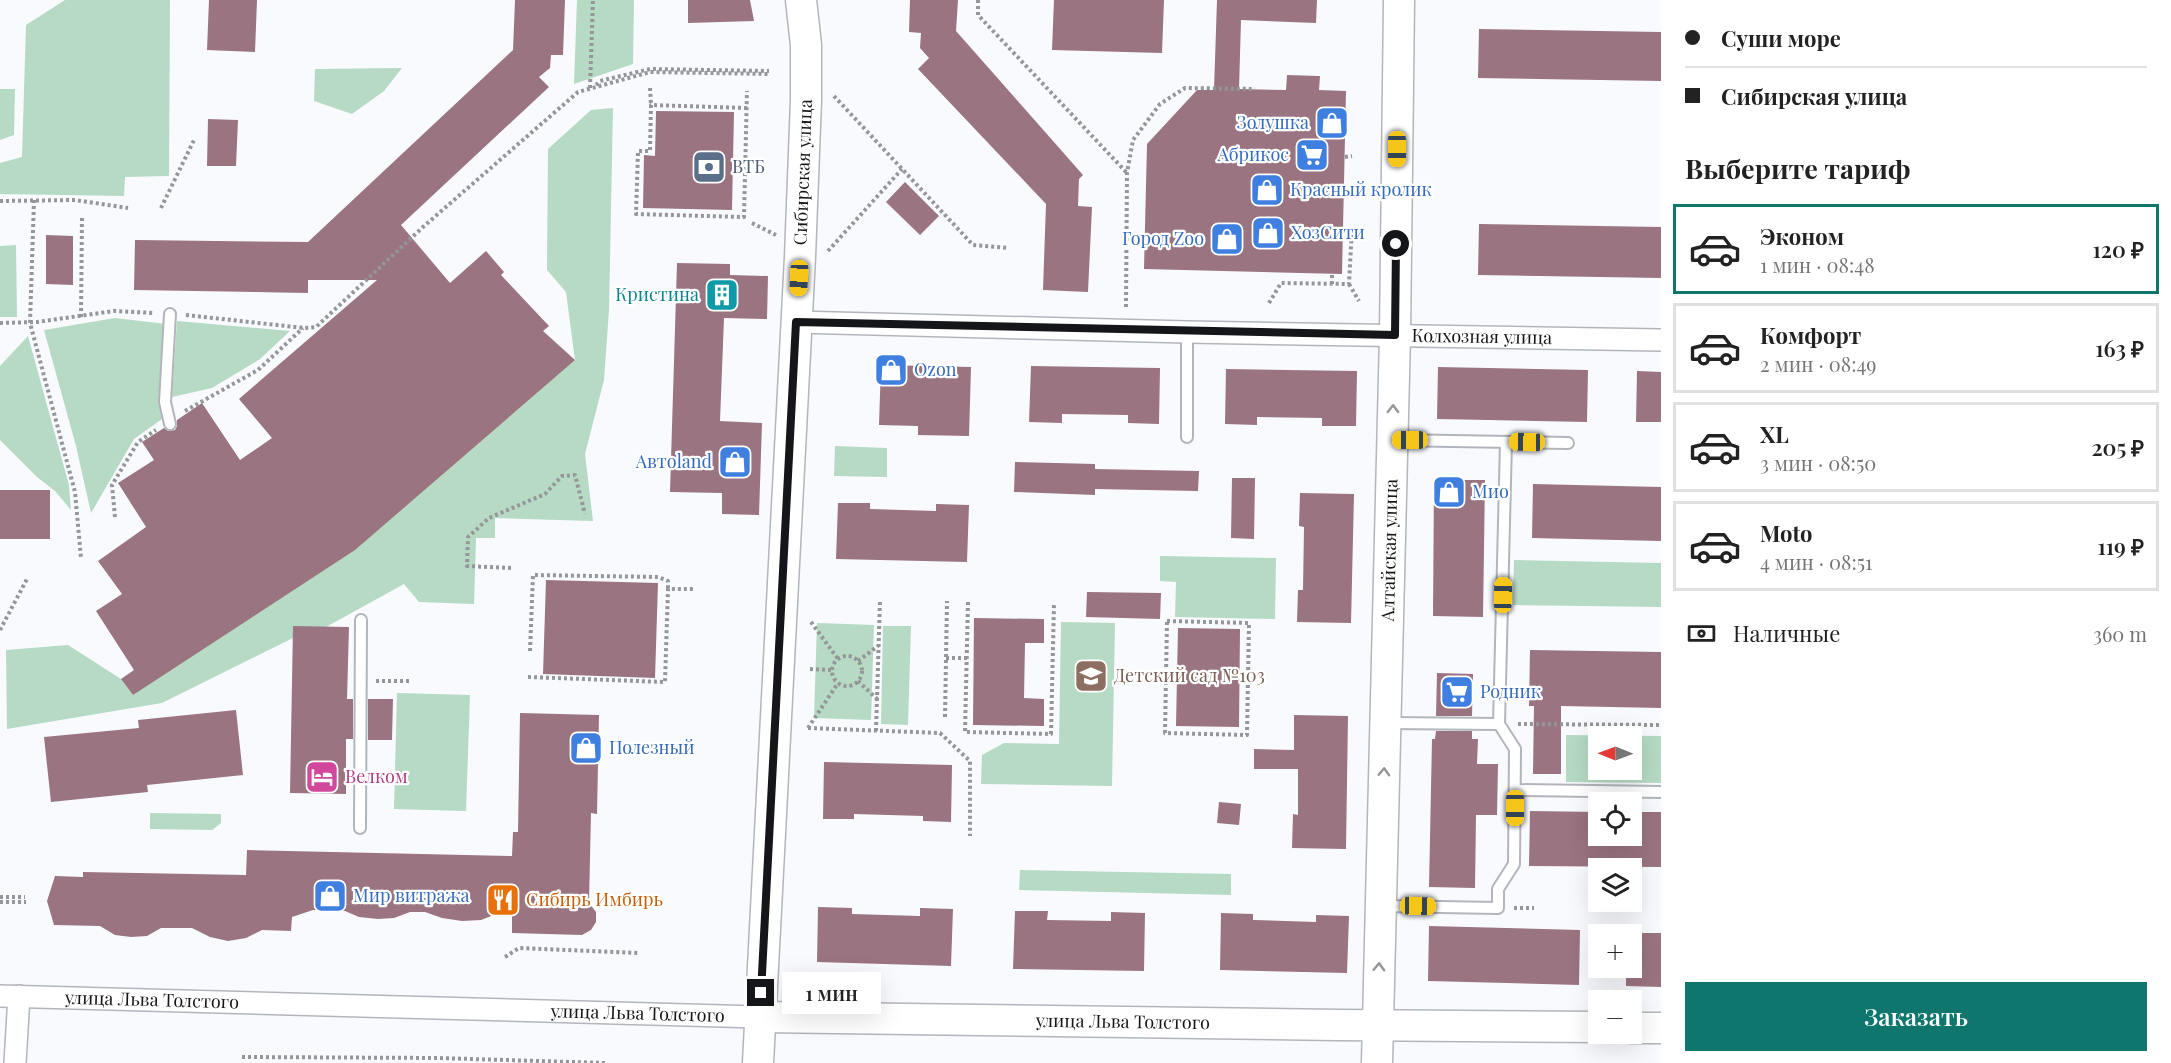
<!DOCTYPE html>
<html lang="ru">
<head>
<meta charset="utf-8">
<style>
  body { margin:0; font-family:"Playfair Display",serif; background:#f2f2f2; color:#222; height:100vh; display:flex; flex-direction:column; font-size:22px; white-space:nowrap }
  * { box-sizing:border-box; margin:0 }
  p { font-size:20px; color:#767676 }
  .icon { flex:none; width:33px; height:33px; fill:none; stroke:currentColor; stroke-width:2; stroke-linecap:round; stroke-linejoin:round }
  .map { position:relative; flex:1; overflow:hidden }
  .sheet { display:flex; flex-direction:column; background:#fff; width:510px }
  .sheet>* { flex:none }
  .top-card { display:grid; align-content:center; height:132px; padding:0 24px; background:#fff }
  .needle { width:39px; rotate:271deg }
  .fabs { position:absolute; left:1588px; top:726px; display:grid; gap:12px }
  .fabs a { display:grid; place-items:center; width:54px; height:54px; border-radius:0px; background:#fff; box-shadow:0 6px 24px #0002; font-size:30px }
  .end { position:absolute; width:27px; height:27px; margin:-14px; border:8px solid #151619; background:#fff; box-shadow:0 0 0 3px #fff }
  .from { border-radius:50% }
  .bubble { position:absolute; height:42px; border-radius:0px; background:#fff; box-shadow:0 6px 24px #0002; font-size:20px; font-weight:600; line-height:42px; text-align:center }
  .car { position:absolute; width:18px; height:36px; margin:-18px -9px; border-radius:8px; box-shadow:0 0 4px 2px #0007; background:linear-gradient(#f5c518 24%,#345 0 40%,#f5c518 0 76%,#345 0 86%,#f5c518 0) }
  .top-card b { display:flex; align-items:center; gap:21px; height:57px; font-size:22px }
  .top-card b+b { border-top:2px solid #e0e0e0 }
  .top-card i { width:15px; height:15px; background:#222 }
  ul { padding:0; list-style:none }
  li { display:flex; align-items:center; gap:18px; height:90px; margin:0 12px 9px; padding:0 12px; border:3px solid #e0e0e0; border-radius:0px }
  li div { flex:1 }
  li b { display:block; font-size:22px }
  li em { font-style:normal; font-weight:600 }
  li.current { border-color:#0f766e }
  li>.icon { width:54px; height:54px; stroke-width:1.5 }
  h2 { padding:0 24px; font-size:27px; line-height:72px }
  .pay { display:flex; align-items:center; gap:15px; height:66px; padding:0 24px; font-size:22px }
  .pay p { margin-inline-start:auto }
  .button { display:flex; gap:12px; margin-top:auto; padding:12px 24px }
  .button a { flex:1; height:69px; border-radius:0px; background:#0f766e; color:#fff; font-size:24px; font-weight:600; line-height:69px; text-align:center }
  main { display:flex; flex:1; min-height:0 }
  .map>svg:first-child { display:block }
</style>
</head>
<body>
<main>
<div class="map">
<svg width="1661" height="1063" viewBox="0 0 1661 1063">
  <rect width="100%" height="100%" fill="#f8fafe"/>
  <g fill="#b6dac4" fill-rule="evenodd">
    <path d="M65,0H170L169,176L125,177L124,196L0,194V163L22,157L26,25Z"/>
    <path d="M577,0H634L633,64L574,84Z"/>
    <path d="M402,68L384,91L352,114L314,101L315,69Z"/>
    <path d="M0,89H15L14,135L0,140Z"/>
    <path d="M613,108L609,310L604,380L585,454L593,521L495,518V538H476L474,604L419,602L404,584L326,627L293,638L162,703L7,729L6,650L68,645L121,679L133,695L575,360L566,292L547,270L548,149L591,110Z"/>
    <path d="M16,245L17,317H0V246Z"/>
    <path d="M115,318L166,324L162,419L134,439L91,513L76,446L44,330Z"/>
    <path d="M177,321L290,331L260,359L212,388L172,397Z"/>
    <path d="M28,336L69,485L71,510L55,491L37,477L0,440V366Z"/>
    <path d="M835,446L887,448V477L834,476Z"/>
    <path d="M1160,556L1276,558L1275,619L1175,617L1176,582L1160,581Z"/>
    <path d="M1514,560L1661,563V607L1513,605Z"/>
    <path d="M1061,622L1115,623L1112,786L981,784L982,755L1004,743L1059,744Z"/>
    <path d="M817,623L874,625L871,720L814,718Z"/>
    <path d="M883,626H911L908,725L881,724Z"/>
    <path d="M397,693L470,695L466,811L394,809Z"/>
    <path d="M1566,735L1661,736V783L1566,782ZM1599,736H1632V770H1599Z"/>
    <path d="M150,813L221,814V823L212,830L150,829Z"/>
    <path d="M1020,870L1231,874V895L1019,890Z"/>
  </g>
  <g fill="#9a7480">
    <path d="M209,0H257L255,52L207,50Z"/>
    <path d="M515,0H565L563,55H551L550,68L539,77L549,87L401,225L450,283L486,251L504,272L501,275L549,326L543,331L575,360L355,550L133,695L121,679L134,670L96,611L122,594L98,561L146,527L118,483L154,460L142,442L164,428L168,431L175,430L177,426V420L202,403L240,460L272,438L239,399L377,280H308V293L134,290L135,240L308,242L513,50Z"/>
    <path d="M688,0H750L754,21L688,23Z"/>
    <path d="M910,0H958L956,31L1083,175L1079,179L1078,206L1092,207L1088,292L1043,290L1046,204L918,69L929,58L920,48L921,33L909,32Z"/>
    <path d="M1054,0H1164L1162,53L1052,50Z"/>
    <path d="M1217,0H1317L1316,23L1241,20L1239,89L1286,90L1287,75L1320,76L1319,90L1346,91L1342,274L1144,269L1147,144L1197,90H1214Z"/>
    <path d="M1479,29L1661,32V81L1478,78Z"/>
    <path d="M656,111L734,112L732,210L643,208L644,155L655,156Z"/>
    <path d="M208,119L238,120L236,166H207Z"/>
    <path d="M905,182L939,216L920,235L886,202Z"/>
    <path d="M1479,224L1661,227V278L1478,275Z"/>
    <path d="M46,235L73,236V285L46,284Z"/>
    <path d="M677,263L730,264V275L768,276L767,319L724,318L720,421L762,423L759,515L722,514V493L670,492Z"/>
    <path d="M881,365L971,367L969,436L918,435V426L879,425Z"/>
    <path d="M1031,366L1160,368L1159,424L1128,423V415L1062,414V423L1029,422Z"/>
    <path d="M1438,367L1588,370L1587,422L1437,419Z"/>
    <path d="M1226,369L1357,371L1356,426H1322V418L1257,417V425L1225,424Z"/>
    <path d="M1637,371L1661,372V422H1636Z"/>
    <path d="M1015,462L1095,464V469L1199,471L1198,491L1095,489V495L1014,492Z"/>
    <path d="M1232,478H1255L1254,539L1231,538Z"/>
    <path d="M1434,480H1485L1483,617L1433,616Z"/>
    <path d="M1533,484L1661,487V541L1532,538Z"/>
    <rect x="0" y="490" width="50" height="49"/>
    <path d="M1300,493L1354,494L1351,623L1297,622L1298,590H1303L1304,527L1299,526Z"/>
    <path d="M838,503H870V509L936,511V504L969,505L967,562L836,559Z"/>
    <path d="M546,580L658,583L655,678L543,674Z"/>
    <path d="M1087,592L1161,593L1160,619L1086,617Z"/>
    <path d="M974,618L1044,619V643H1025L1024,698L1044,699V726L973,725Z"/>
    <path d="M293,626L349,627L347,699H353V739H346V794L290,793Z"/>
    <path d="M1178,628L1240,629L1239,727L1176,726Z"/>
    <path d="M1530,650L1661,652V708L1561,706V774H1533L1534,706H1529Z"/>
    <path d="M1437,673L1473,674L1472,716H1436Z"/>
    <path d="M368,699H393L392,740H368Z"/>
    <path d="M236,710L243,775L147,785L148,792L51,802L44,737L139,728L138,720Z"/>
    <path d="M520,713L599,715L597,814L591,813L589,903L596,912V922L591,930L582,935L512,933V908L481,920L462,921L442,918L425,912H410L394,918L378,919L359,917L345,911L313,910L292,917L291,931L262,930L246,938L228,941L210,937L192,928H161L147,936L131,937L115,935L100,926L54,925L47,901L55,876L83,877V872L246,875L247,850L512,856L513,832H518Z"/>
    <path d="M1294,715L1348,716L1346,849L1292,848L1293,814L1298,815V769H1254V749L1294,750Z"/>
    <path d="M1436,731H1472V739H1478L1477,764H1498L1497,815H1476L1475,888L1429,887L1432,739H1435Z"/>
    <path d="M824,762L952,765L951,822L923,821V816L854,814V819H823Z"/>
    <path d="M1219,802L1241,804L1239,825L1217,823Z"/>
    <path d="M1530,811L1599,812V836H1632V812H1661V867L1529,866Z"/>
    <path d="M818,907L852,908V914L920,916V908L953,909L951,966L817,962Z"/>
    <path d="M1015,911H1048L1047,920L1111,921V912L1145,913L1144,971L1013,969Z"/>
    <path d="M1221,913L1253,914V920L1316,922V915L1349,916L1347,973L1220,970Z"/>
    <path d="M1429,926L1580,930L1579,985L1428,981Z"/>
    <path d="M1627,933H1661V987L1626,986V968H1632V934H1627Z"/>
  </g>
  <g fill="none" stroke-linecap="round" stroke-linejoin="round">
    <defs>
      <g id="lane">
        <path d="M170,314L165,402L170,424"/>
        <path d="M1187,437V332"/>
        <path d="M1394,440L1568,443"/>
        <path d="M1386,723L1499,724"/>
        <path d="M1515,790L1661,792"/>
        <path d="M360,828L361,620"/>
        <path d="M1382,906L1498,908V889L1514,864L1515,749L1499,724L1506,442"/>
      </g>
      <g id="street">
        <path id="s1" d="M796,322L1187,332L1661,340"/>
        <path id="s2" d="M0,996L759,1017"/>
        <path d="M15,1063L19,996"/>
      </g>
      <g id="secondary">
        <path id="s3" d="M759,1017L1338,1025L1599,1027"/>
        <path d="M1632,1028H1661"/>
        <path id="s4" d="M758,1063L800,257L806,100V45L801,0"/>
        <path id="s5" d="M1377,1063L1395,335L1399,0"/>
      </g>
    </defs>
    <use href="#lane" stroke="#b2b6bc" stroke-width="14"/>
    <use href="#street" stroke="#b2b6bc" stroke-width="24"/>
    <use href="#secondary" stroke="#b2b6bc" stroke-width="33"/>
    <g stroke="#949699" stroke-width="4" stroke-dasharray="3 3" stroke-linecap="butt">
      <path d="M978,0V15L1127,173"/>
      <path d="M596,85L600,81L650,69L769,71"/>
      <path d="M590,88L593,0"/>
      <path d="M650,88L651,105"/>
      <path d="M834,96L973,245L1008,248"/>
      <path d="M747,108L651,105L650,151H638L636,214L744,217L747,91"/>
      <path d="M1345,157L1352,156"/>
      <path d="M34,200L30,323L75,492L81,558"/>
      <path d="M0,201L75,200L128,208"/>
      <path d="M161,208L194,140"/>
      <path d="M752,223L776,235"/>
      <path d="M828,251L902,169"/>
      <path d="M1332,284V273"/>
      <path d="M1349,284L1359,301"/>
      <path d="M1269,303L1281,283L1349,284L1352,228"/>
      <path d="M1126,307L1127,173L1133,140L1160,104L1185,88L1255,89"/>
      <path d="M186,315L304,328L316,327L423,227L578,92L650,72L770,74"/>
      <path d="M81,317L82,216"/>
      <path d="M0,323L37,322L114,311L154,313"/>
      <path d="M185,411L258,370L303,328"/>
      <path d="M115,517L112,485L138,442L156,430"/>
      <path d="M511,568L467,566L468,537L489,518L545,494L562,476L575,475L585,514"/>
      <path d="M968,602L965,732L1051,734L1054,603"/>
      <path d="M1167,621L1249,623L1247,735L1165,733Z"/>
      <path d="M811,622L838,659"/>
      <path d="M0,630L27,579"/>
      <path d="M530,651L533,575L658,577L668,581V589"/>
      <circle cx="847" cy="671" r="15"/>
      <path d="M946,658H967"/>
      <path d="M858,661L878,646"/>
      <path d="M810,669L831,670"/>
      <path d="M528,677L665,682L668,589H695"/>
      <path d="M376,681H412"/>
      <path d="M858,681L877,699"/>
      <path d="M945,717L947,601"/>
      <path d="M1518,724L1661,725"/>
      <path d="M808,728L940,733L970,761V836"/>
      <path d="M808,728L838,683"/>
      <path d="M876,731L880,600"/>
      <path d="M0,897H25"/>
      <path d="M0,902H26"/>
      <path d="M1514,908H1534"/>
      <path d="M505,957L519,948L638,953"/>
      <path d="M242,1057L438,1058L606,1063"/>
    </g>
    <use href="#lane" stroke="#fff" stroke-width="10"/>
    <use href="#street" stroke="#fff" stroke-width="21"/>
    <use href="#secondary" stroke="#fff" stroke-width="30"/>
  </g>
  <defs><path id="oneway-chevron" d="M-2-3.5L2.5 0L-2 3.5" fill="none" stroke-width="1.6" stroke-linecap="round" stroke-linejoin="round" transform="scale(1.5)"/></defs>
  <g stroke="#969698">
    <use href="#oneway-chevron" transform="translate(1393 409) rotate(-89)"/>
    <use href="#oneway-chevron" transform="translate(1384 772) rotate(-88)"/>
    <use href="#oneway-chevron" transform="translate(1379 967) rotate(-88)"/>
  </g>
  <g fill="none" stroke-linecap="round" stroke-linejoin="round">
    <path stroke="#151619" stroke-width="8" d="M761,993L796,322L1395,335L1396,244"/>
  </g>
  <defs>
    <symbol id="shop-square" viewBox="-11 -11 22 22"><rect x="-9" y="-9" width="18" height="18" rx="4" fill="#3f7fe0" stroke="#fff"/><path d="M-5-2.5h2.3a2.7 3.5 0 0 1 5.4 0H5L5.5 6h-11ZM-1.5-2.5h3a1.5 2.3 0 0 0-3 0Z" fill="#fff"/></symbol>
    <symbol id="supermarket-square" viewBox="-11 -11 22 22"><rect x="-9" y="-9" width="18" height="18" rx="4" fill="#3f7fe0" stroke="#fff"/><path d="M-6-5.5h2.5l.6 2H6L4.5 2H-2.5L-4.4-4H-6ZM-1.5 3.2a1.3 1.3 0 1 0 .1 0ZM3 3.2a1.3 1.3 0 1 0 .1 0Z" fill="#fff"/></symbol>
    <symbol id="bank-square" viewBox="-11 -11 22 22"><rect x="-9" y="-9" width="18" height="18" rx="4" fill="#5c6f8a" stroke="#fff"/><path d="M-6-4H6V4H-6ZM0-2.3a2.3 2.3 0 1 0 0 4.6a2.3 2.3 0 1 0 0-4.6Z" fill="#fff"/></symbol>
    <symbol id="building-square" viewBox="-11 -11 22 22"><rect x="-9" y="-9" width="18" height="18" rx="4" fill="#0f9aa8" stroke="#fff"/><path d="M-4-6H4V6H1V3H-1V6H-4ZM-2.5-4.3h1.7v1.8h-1.7ZM.8-4.3h1.7v1.8H.8ZM-2.5-1h1.7V.8h-1.7ZM.8-1h1.7V.8H.8Z" fill="#fff"/></symbol>
    <symbol id="school-square" viewBox="-11 -11 22 22"><rect x="-9" y="-9" width="18" height="18" rx="4" fill="#8d6e63" stroke="#fff"/><path d="M0-5L7-2L0 1L-7-2ZM-4 1L0 2.5L4 1V4Q0 6-4 4Z" fill="#fff"/></symbol>
    <symbol id="hotel-square" viewBox="-11 -11 22 22"><rect x="-9" y="-9" width="18" height="18" rx="4" fill="#d1479c" stroke="#fff"/><path d="M-6-4.5h1.5V1H6V5H4.5V3h-9V5H-6ZM-4 0a1.8 1.8 0 1 1 3.6 0ZM.5 0V-2.5h3Q6-2.5 6 0Z" fill="#fff"/></symbol>
    <symbol id="restaurant-square" viewBox="-11 -11 22 22"><rect x="-9" y="-9" width="18" height="18" rx="4" fill="#e8710a" stroke="#fff"/><path d="M-5-6h1v4h1v-4h1v4h1v-4h1v5L-1.5 .5V6h-2V.5L-5-1ZM5-6V6H3V1.5H1.5Q1.5-4 5-6Z" fill="#fff"/></symbol>
  </defs>
  <g fill-rule="evenodd">
    <use href="#shop-square" x="1313" y="104" width="38" height="38"/>
    <use href="#supermarket-square" x="1293" y="136" width="38" height="38"/>
    <use href="#bank-square" x="690" y="148" width="38" height="38"/>
    <use href="#shop-square" x="1248" y="171" width="38" height="38"/>
    <use href="#shop-square" x="1249" y="214" width="38" height="38"/>
    <use href="#shop-square" x="1208" y="220" width="38" height="38"/>
    <use href="#building-square" x="703" y="276" width="38" height="38"/>
    <use href="#shop-square" x="872" y="351" width="38" height="38"/>
    <use href="#shop-square" x="716" y="443" width="38" height="38"/>
    <use href="#shop-square" x="1430" y="473" width="38" height="38"/>
    <use href="#school-square" x="1072" y="657" width="38" height="38"/>
    <use href="#supermarket-square" x="1438" y="673" width="38" height="38"/>
    <use href="#shop-square" x="567" y="729" width="38" height="38"/>
    <use href="#hotel-square" x="303" y="758" width="38" height="38"/>
    <use href="#shop-square" x="311" y="877" width="38" height="38"/>
    <use href="#restaurant-square" x="484" y="881" width="38" height="38"/>
  </g>
  <g text-anchor="middle" stroke-width="4.5" stroke-linejoin="round" paint-order="stroke">
    <g font-size="18" fill="#366cbe" stroke="#fff" text-anchor="start">
      <text x="1309" y="129" text-anchor="end">Золушка</text>
      <text x="1289" y="161" text-anchor="end">Абрикос</text>
      <text x="1290" y="196">Красный кролик</text>
      <text x="1291" y="239">ХозСити</text>
      <text x="1204" y="245" text-anchor="end">Город Zoo</text>
      <text x="914" y="376">Ozon</text>
      <text x="712" y="468" text-anchor="end">Автоland</text>
      <text x="1472" y="498">Мио</text>
      <text x="1480" y="698">Родник</text>
      <text x="609" y="754">Полезный</text>
      <text x="353" y="902">Мир витража</text>
    </g>
    <g font-size="18" fill="#4e5e75" stroke="#fff" text-anchor="start">
      <text x="732" y="173">ВТБ</text>
    </g>
    <g font-size="18" fill="#151619" stroke="#fff">
      <text dy="6" stroke="none"><textPath href="#s4" startOffset="892">Сибирская улица</textPath></text>
      <text dy="6" stroke="none"><textPath href="#s1" startOffset="686">Колхозная улица</textPath></text>
      <text dy="6" stroke="none"><textPath href="#s5" startOffset="513">Алтайская улица</textPath></text>
      <text dy="6" stroke="none"><textPath href="#s2" startOffset="152">улица Льва Толстого</textPath></text>
      <text dy="6" stroke="none"><textPath href="#s2" startOffset="638">улица Льва Толстого</textPath></text>
      <text dy="6" stroke="none"><textPath href="#s3" startOffset="364">улица Льва Толстого</textPath></text>
    </g>
    <g font-size="18" fill="#0d838f" stroke="#fff" text-anchor="end">
      <text x="699" y="301">Кристина</text>
    </g>
    <g font-size="18" fill="#785e54" stroke="#fff" text-anchor="start">
      <text x="1114" y="682">Детский сад №103</text>
    </g>
    <g font-size="18" fill="#b23c85" stroke="#fff" text-anchor="start">
      <text x="345" y="783">Велком</text>
    </g>
    <g font-size="18" fill="#c56008" stroke="#fff" text-anchor="start">
      <text x="526" y="906">Сибирь Имбирь</text>
    </g>
  </g>
</svg>
<div class="fabs">
<a><svg class="needle" viewBox="-14 -14 28 28"><path d="M0-13l5 13h-10z" fill="#e53935"/><path d="M0 13l5-13h-10z" fill="#767676"/></svg></a>
<a><svg class="icon" aria-label="locate" viewBox="0 0 24 24"><circle cx="12" cy="12" r="6"/><path d="M12 2v4M12 18v4M2 12h4M18 12h4"/></svg></a>
<a><svg class="icon" aria-label="layers" viewBox="0 0 24 24"><path d="M12 4l9 5-9 5-9-5zM3 14l9 5 9-5"/></svg></a>
<a>+</a>
<a>−</a>
</div>
<i class="end from" style="left:1396px;top:244px"></i>
<i class="end" style="left:761px;top:993px"></i>
<div class="bubble" style="left:782px;top:972px;width:99px">1 мин</div>
<i class="car" style="left:1397px;top:149px;rotate:180deg"></i>
<i class="car" style="left:799px;top:278px;rotate:183deg"></i>
<i class="car" style="left:1410px;top:440px;rotate:270deg"></i>
<i class="car" style="left:1527px;top:442px;rotate:271deg"></i>
<i class="car" style="left:1503px;top:595px;rotate:1deg"></i>
<i class="car" style="left:1515px;top:808px;rotate:180deg"></i>
<i class="car" style="left:1418px;top:906px;rotate:91deg"></i>
</div>
<section class="sheet">
<div class="top-card">
<b><i class="from"></i>Суши море</b>
<b><i></i>Сибирская улица</b>
</div>
<h2>Выберите тариф</h2>
<ul>
<li class="current"><svg class="icon" aria-label="car" viewBox="0 0 24 24"><path d="M5 17H2v-5l4-1 3-4h7l3 4 3 1v5h-3M9 17h6M6 11h13"/><circle cx="7" cy="17" r="2"/><circle cx="17" cy="17" r="2"/></svg><div><b>Эконом</b><p>1 мин · 08:48</p></div><em>120 ₽</em></li>
<li><svg class="icon" aria-label="car" viewBox="0 0 24 24"><path d="M5 17H2v-5l4-1 3-4h7l3 4 3 1v5h-3M9 17h6M6 11h13"/><circle cx="7" cy="17" r="2"/><circle cx="17" cy="17" r="2"/></svg><div><b>Комфорт</b><p>2 мин · 08:49</p></div><em>163 ₽</em></li>
<li><svg class="icon" aria-label="car" viewBox="0 0 24 24"><path d="M5 17H2v-5l4-1 3-4h7l3 4 3 1v5h-3M9 17h6M6 11h13"/><circle cx="7" cy="17" r="2"/><circle cx="17" cy="17" r="2"/></svg><div><b>XL</b><p>3 мин · 08:50</p></div><em>205 ₽</em></li>
<li><svg class="icon" aria-label="car" viewBox="0 0 24 24"><path d="M5 17H2v-5l4-1 3-4h7l3 4 3 1v5h-3M9 17h6M6 11h13"/><circle cx="7" cy="17" r="2"/><circle cx="17" cy="17" r="2"/></svg><div><b>Moto</b><p>4 мин · 08:51</p></div><em>119 ₽</em></li>
</ul>
<div class="pay"><svg class="icon" aria-label="cash" viewBox="0 0 24 24"><path d="M3 7h18v10H3z"/><circle cx="12" cy="12" r="2"/></svg>Наличные<p>360 m</p></div>
<div class="button"><a>Заказать</a></div>
</section>
</main>
</body>
</html>
